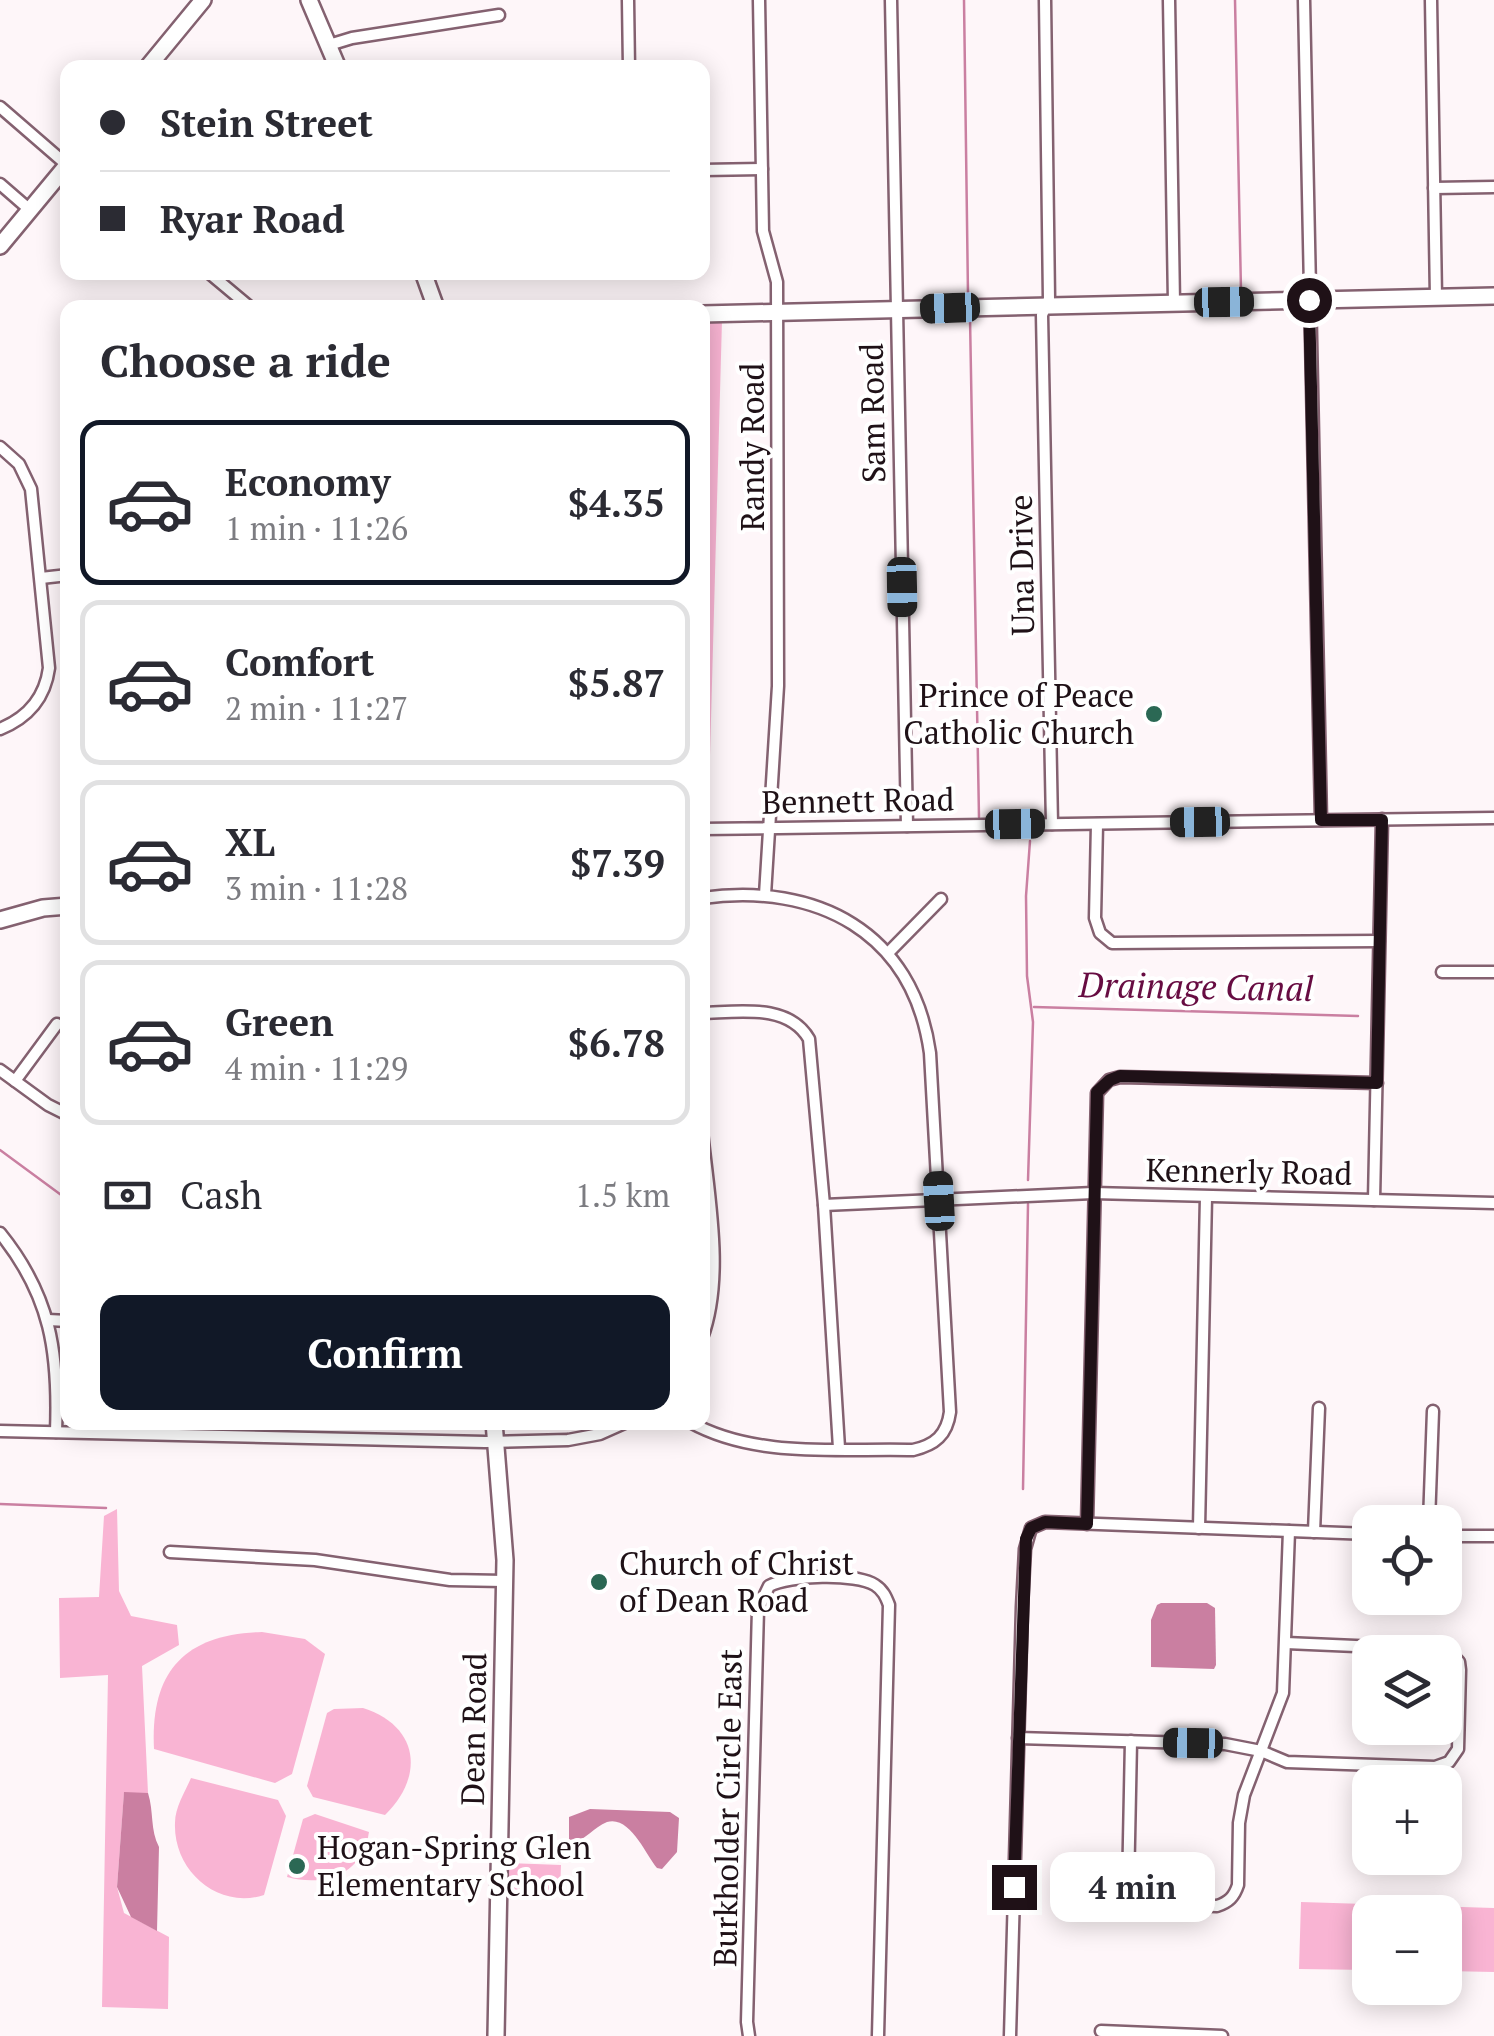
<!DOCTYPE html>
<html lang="en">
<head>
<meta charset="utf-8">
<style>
  body { margin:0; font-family:"PT Serif",serif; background:#f2f2f3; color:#2b2b33; height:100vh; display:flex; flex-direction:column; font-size:38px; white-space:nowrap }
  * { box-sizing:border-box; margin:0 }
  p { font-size:32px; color:#7c7c81 }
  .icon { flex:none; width:55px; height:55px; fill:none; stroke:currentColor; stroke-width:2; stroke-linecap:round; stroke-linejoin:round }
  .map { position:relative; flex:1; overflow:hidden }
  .sheet { position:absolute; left:60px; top:300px; width:650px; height:1130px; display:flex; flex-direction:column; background:#fff; border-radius:20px; box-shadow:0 5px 25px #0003 }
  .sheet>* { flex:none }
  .guide { position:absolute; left:60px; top:60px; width:650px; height:220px; border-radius:20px; box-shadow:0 5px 25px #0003; display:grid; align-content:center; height:220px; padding:0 40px; background:#fff }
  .tools { position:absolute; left:1352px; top:1505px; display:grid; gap:20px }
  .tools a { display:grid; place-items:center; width:110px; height:110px; border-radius:20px; background:#fff; box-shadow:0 5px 25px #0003; font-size:50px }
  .end { position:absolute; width:45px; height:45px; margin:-22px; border:12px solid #1f1117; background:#fff; box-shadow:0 0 0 5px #fff }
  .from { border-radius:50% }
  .bubble { position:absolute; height:70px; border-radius:20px; background:#fff; box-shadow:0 5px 25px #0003; font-size:32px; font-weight:700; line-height:70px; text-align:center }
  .car { position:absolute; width:30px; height:60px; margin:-30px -15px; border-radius:12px; box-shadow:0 0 8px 2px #0007; background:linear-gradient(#222 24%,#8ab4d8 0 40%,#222 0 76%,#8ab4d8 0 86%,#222 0) }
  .guide b { display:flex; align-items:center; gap:35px; height:95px; font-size:38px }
  .guide b+b { border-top:2px solid #e1e1e2 }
  .guide i { width:25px; height:25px; background:#2b2b33 }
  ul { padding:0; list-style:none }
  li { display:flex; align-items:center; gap:30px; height:165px; margin:0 20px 15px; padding:0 20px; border:5px solid #e1e1e2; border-radius:20px }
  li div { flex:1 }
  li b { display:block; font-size:38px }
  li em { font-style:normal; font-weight:700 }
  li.selected { border-color:#111827 }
  li>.icon { width:90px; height:90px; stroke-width:1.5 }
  h2 { padding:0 40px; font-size:45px; line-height:120px }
  .pay { display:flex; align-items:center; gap:25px; height:110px; padding:0 40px; font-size:38px }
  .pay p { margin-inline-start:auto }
  .primary-button { display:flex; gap:20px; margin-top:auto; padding:20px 40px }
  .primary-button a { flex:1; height:115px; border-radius:20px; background:#111827; color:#fff; font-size:40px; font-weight:700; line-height:115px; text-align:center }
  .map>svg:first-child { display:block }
</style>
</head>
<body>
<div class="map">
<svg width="1494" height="2036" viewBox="0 0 1494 2036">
  <rect width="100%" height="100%" fill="#fef6f9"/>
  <g fill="#f9b4d3">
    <path d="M722,320L710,756L703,767L702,321Z"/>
    <path d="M117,1509L119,1591L131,1616L177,1625L179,1645L142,1666L148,1793H124L117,1887L124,1913L169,1937L168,2009L102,2007L108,1675L60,1678L59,1598L99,1597L104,1516Z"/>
    <path d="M262,1632L305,1639L325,1654L292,1774L275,1783L154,1749C150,1672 184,1634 262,1632Z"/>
    <path d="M363,1708C419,1726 425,1776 385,1815L313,1797L307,1786L327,1713L334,1709Z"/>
    <path d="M191,1778L278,1800L286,1816L264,1895C217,1910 173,1870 175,1823C175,1807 185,1792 191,1778Z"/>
    <path d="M315,1814L369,1832C363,1875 324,1887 287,1877L303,1819Z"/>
    <path d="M507,1863L561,1865L560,1892L506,1889Z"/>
    <path d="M1301,1902L1494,1908V1972L1445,1971V1912H1370V1970L1299,1969Z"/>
  </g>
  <g fill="#ca7fa1">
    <path d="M1161,1603H1207L1215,1608L1216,1665L1214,1669L1151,1667V1620L1157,1605Z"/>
    <path d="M124,1792L148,1793C154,1812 150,1830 159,1847L157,1931L131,1917L117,1887Z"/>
    <path d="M590,1809L670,1812L679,1818L677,1852L662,1869L657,1868C646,1855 630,1815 607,1822C594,1827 586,1840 572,1843L569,1840V1817Z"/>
  </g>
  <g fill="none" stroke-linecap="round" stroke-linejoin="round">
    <g stroke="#ca7fa1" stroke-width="2.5">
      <path d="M964,0L968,295"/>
      <path d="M1235,0L1241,291"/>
      <path d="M970,318L979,817"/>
      <path d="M1034,1007L1358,1016"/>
      <path d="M0,1150L68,1200"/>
      <path d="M1028,1180L1033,1022L1027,976L1026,896L1030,841"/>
      <path d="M1023,1489L1028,1204"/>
      <path d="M0,1504L106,1508"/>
    </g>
    <defs>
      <g id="street">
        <path d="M628,0L629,68"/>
        <path d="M759,0L763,231L777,282L778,686L765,895"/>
        <path d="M891,0L907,826"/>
        <path d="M1045,0L1049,299L1042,315L1052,824"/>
        <path d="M1169,0L1174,303"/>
        <path d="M1304,0L1321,820"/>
        <path d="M1431,0L1436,297"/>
        <path d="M329,45L352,38L499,15"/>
        <path d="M0,107L67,165"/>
        <path d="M702,170L762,169"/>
        <path d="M0,184L30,210"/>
        <path d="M1434,188L1494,187"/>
        <path d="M208,272L251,308"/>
        <path d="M0,447L19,464L31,489L49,668C45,698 27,718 0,729"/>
        <path d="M41,578L68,575"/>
        <path d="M1097,824L1095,918L1100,933L1112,943L1379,941"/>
        <path d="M702,829L1494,818"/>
        <path d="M888,953L941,899"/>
        <path d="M1442,972H1494"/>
        <path d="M702,1013C739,1012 788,1003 809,1039L824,1205L839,1448"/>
        <path d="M0,1070L48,1105L68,1115"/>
        <path d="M15,1081L57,1024"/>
        <path d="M702,1131C708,1195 725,1276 702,1338"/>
        <path d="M1374,1200L1382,819"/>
        <path d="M824,1205L1093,1193L1494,1203"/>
        <path d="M0,1233C51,1296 59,1353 56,1432"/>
        <path d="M48,1320L68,1321"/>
        <path d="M690,1422C756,1459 840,1448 913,1450C935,1445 947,1435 950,1412L930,1053C913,932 817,882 702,898"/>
        <path d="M0,1431L485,1442L568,1440L600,1434L627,1422"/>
        <path d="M1429,1522L1433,1411"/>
        <path d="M1087,1524L1097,1093L1109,1080L1120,1077L1377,1083"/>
        <path d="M1199,1528L1206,1197"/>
        <path d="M1314,1532L1319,1408"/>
        <path d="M1445,1536H1494"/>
        <path d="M170,1552L315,1560L450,1580L504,1581"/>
        <path d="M1018,1738L1225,1744L1261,1751L1287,1762L1435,1767L1449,1762L1458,1749L1460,1670L1459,1662L1448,1650L1286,1643"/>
        <path d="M1131,1741L1128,1890L1137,1901L1146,1904L1217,1906C1229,1902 1234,1897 1238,1885L1239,1823L1244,1795L1283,1693L1289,1531"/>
        <path d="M1101,2031L1222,2036"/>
        <path d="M749,2036L747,2022L758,1609L769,1586C789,1575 856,1573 875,1585C883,1590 886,1597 889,1605L878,2036"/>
        <path d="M1010,2036L1022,1607L1025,1549L1031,1528L1045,1522L1370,1534"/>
      </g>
      <g id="secondary">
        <path d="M309,0L338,68"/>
        <path d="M147,68L203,0"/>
        <path d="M0,246L68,164"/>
        <path d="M423,272L436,308"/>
        <path d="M702,314L1494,296"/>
        <path d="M0,920L43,908L68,906"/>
        <path d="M494,1422L505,1560L496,2036"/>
      </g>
    </defs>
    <use href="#street" stroke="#846170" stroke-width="15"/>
    <use href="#secondary" stroke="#846170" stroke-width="20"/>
    <use href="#street" stroke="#fff" stroke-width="10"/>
    <use href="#secondary" stroke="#fff" stroke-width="15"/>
  </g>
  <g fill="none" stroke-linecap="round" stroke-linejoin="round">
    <path stroke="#1f1117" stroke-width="12" d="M1014,1887L1026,1539L1031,1528L1045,1522L1087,1524L1097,1092L1110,1080L1120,1076L1377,1083L1382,820H1321L1309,300"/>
  </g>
  <g fill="#2b6854" stroke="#fff" stroke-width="4">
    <circle cx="1154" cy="714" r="10"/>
    <circle cx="599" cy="1582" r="10"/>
    <circle cx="297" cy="1866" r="10"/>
  </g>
  <g text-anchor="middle" stroke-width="8" stroke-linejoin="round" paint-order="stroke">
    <g font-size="32" fill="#1f1117" stroke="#fff">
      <text transform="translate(873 413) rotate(-91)" y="11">Sam Road</text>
      <text transform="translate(753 447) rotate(-90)" y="11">Randy Road</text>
      <text transform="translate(1022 565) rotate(-91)" y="11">Una Drive</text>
      <text transform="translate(858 801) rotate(-1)" y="11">Bennett Road</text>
      <text transform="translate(1249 1172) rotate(1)" y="11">Kennerly Road</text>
      <text transform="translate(474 1729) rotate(-89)" y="11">Dean Road</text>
      <text transform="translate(728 1808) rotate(-89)" y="11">Burkholder Circle East</text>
    </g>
    <g font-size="32" fill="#1f1117" stroke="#fff" text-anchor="start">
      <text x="1134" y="707" text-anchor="end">Prince of Peace<tspan x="1134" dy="37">Catholic Church</tspan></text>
      <text x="619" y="1575">Church of Christ<tspan x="619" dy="37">of Dean Road</tspan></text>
      <text x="317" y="1859">Hogan-Spring Glen<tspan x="317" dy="37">Elementary School</tspan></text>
    </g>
    <g font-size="35" font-style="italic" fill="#670c42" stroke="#fff">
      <text transform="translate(1196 987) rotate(1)" y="12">Drainage Canal</text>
    </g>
  </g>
</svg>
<div class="tools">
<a><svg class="icon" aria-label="locate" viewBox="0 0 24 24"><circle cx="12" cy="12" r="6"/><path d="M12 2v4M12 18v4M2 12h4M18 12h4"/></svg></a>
<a><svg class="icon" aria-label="layers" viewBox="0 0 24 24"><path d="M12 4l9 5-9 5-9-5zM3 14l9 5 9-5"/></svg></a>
<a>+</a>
<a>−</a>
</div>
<i class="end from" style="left:1309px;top:300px"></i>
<i class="end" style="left:1014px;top:1887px"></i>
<div class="bubble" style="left:1050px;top:1852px;width:165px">4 min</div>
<i class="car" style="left:1224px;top:302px;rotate:89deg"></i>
<i class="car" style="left:950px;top:308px;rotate:268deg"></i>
<i class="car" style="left:902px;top:587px;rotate:179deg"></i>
<i class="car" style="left:1200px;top:822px;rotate:269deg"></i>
<i class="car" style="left:1015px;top:824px;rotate:89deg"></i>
<i class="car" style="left:939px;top:1201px;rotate:357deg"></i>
<i class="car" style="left:1193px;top:1743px;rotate:271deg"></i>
<div class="guide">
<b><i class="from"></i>Stein Street</b>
<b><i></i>Ryar Road</b>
</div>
<section class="sheet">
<h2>Choose a ride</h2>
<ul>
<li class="selected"><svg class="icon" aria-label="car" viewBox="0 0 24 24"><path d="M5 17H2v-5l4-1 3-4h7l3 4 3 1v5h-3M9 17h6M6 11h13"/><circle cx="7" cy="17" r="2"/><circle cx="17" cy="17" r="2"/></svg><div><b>Economy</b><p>1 min · 11:26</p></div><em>$4.35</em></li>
<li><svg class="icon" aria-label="car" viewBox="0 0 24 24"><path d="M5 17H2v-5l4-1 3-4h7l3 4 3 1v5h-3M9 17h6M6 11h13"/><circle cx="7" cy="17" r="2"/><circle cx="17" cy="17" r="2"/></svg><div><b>Comfort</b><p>2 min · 11:27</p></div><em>$5.87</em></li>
<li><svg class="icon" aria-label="car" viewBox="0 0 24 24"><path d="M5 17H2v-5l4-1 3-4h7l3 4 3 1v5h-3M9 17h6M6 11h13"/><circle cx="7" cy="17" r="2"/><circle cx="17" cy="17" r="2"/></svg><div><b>XL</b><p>3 min · 11:28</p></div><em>$7.39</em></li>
<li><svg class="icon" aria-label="car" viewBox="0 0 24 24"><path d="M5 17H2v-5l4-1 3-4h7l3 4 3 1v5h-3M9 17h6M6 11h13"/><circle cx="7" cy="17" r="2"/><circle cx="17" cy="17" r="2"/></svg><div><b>Green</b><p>4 min · 11:29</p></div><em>$6.78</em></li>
</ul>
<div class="pay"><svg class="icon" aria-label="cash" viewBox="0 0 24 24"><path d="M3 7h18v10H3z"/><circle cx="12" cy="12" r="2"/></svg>Cash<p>1.5 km</p></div>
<div class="primary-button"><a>Confirm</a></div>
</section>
</div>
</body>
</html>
